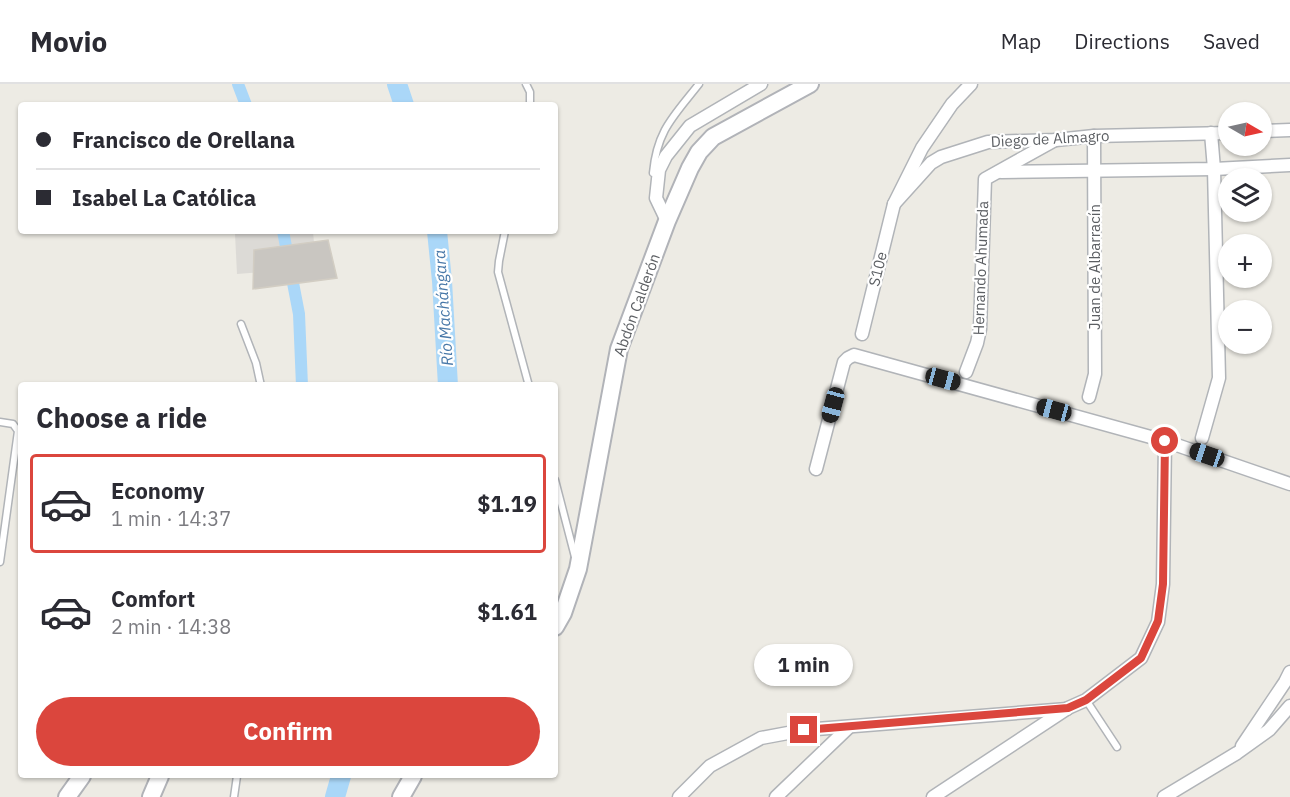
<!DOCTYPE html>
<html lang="en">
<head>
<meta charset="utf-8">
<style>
  body { margin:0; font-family:"IBM Plex Sans",sans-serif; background:#f7f7f7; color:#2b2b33; height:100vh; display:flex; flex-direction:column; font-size:22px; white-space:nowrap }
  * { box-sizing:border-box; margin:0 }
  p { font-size:20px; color:#7c7c81 }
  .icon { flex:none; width:33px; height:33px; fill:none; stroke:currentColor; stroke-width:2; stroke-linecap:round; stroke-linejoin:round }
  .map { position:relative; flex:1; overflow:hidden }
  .drawer { position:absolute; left:18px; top:298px; width:540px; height:396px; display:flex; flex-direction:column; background:#fff; border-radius:6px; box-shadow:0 2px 4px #0004 }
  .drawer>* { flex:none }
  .banner { position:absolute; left:18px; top:18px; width:540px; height:132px; border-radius:6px; box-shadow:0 2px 4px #0004; display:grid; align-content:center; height:132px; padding:0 18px; background:#fff }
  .needle { width:39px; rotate:99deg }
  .controls { position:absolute; left:1218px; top:18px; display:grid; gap:12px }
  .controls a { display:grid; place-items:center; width:54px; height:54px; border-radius:50%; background:#fff; box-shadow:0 2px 4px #0004; font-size:30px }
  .end { position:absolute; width:27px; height:27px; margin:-14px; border:8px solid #db463d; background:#fff; box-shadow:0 0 0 3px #fff }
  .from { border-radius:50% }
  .bubble { position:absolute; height:42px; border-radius:21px; background:#fff; box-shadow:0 2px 4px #0004; font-size:20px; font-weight:700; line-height:42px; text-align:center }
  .car { position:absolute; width:18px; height:36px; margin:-18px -9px; border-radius:8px; box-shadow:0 0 4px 2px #0007; background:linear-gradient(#222 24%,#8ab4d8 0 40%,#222 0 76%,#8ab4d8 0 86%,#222 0) }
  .banner b { display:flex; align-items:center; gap:21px; height:57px; font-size:22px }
  .banner b+b { border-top:2px solid #e1e1e2 }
  .banner i { width:15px; height:15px; background:#2b2b33 }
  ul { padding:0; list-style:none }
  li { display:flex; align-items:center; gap:18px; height:99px; margin:0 12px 9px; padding:0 6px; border:3px solid transparent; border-radius:6px }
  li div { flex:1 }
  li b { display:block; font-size:22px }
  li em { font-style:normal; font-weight:700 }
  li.current { border-color:#db463d }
  li>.icon { width:54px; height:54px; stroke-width:1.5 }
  h2 { padding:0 18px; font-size:27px; line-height:72px }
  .cta { display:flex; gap:12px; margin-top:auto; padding:12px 18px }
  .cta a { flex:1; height:69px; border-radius:36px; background:#db463d; color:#fff; font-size:24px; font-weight:700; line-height:69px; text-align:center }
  header { display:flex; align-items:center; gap:36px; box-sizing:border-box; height:84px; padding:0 30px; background:#fff; border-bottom:2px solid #e1e1e2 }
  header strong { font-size:28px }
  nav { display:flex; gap:33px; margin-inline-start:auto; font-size:21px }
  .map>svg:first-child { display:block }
</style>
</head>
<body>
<header>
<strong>Movio</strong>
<nav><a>Map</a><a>Directions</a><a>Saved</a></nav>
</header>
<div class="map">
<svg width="1290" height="713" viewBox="0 0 1290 713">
  <rect width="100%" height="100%" fill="#edebe4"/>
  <path fill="#dcdad6" d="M269,147H313L316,184L237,190L235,150Z"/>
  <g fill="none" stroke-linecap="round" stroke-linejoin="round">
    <g stroke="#aad7f8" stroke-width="12">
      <path d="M238,0L246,21"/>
      <path d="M283,147L299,230L302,302"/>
    </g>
    <g stroke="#aad7f8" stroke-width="20">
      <path d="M397,0L404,21"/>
      <path d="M437,147L442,197L448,302"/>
      <path d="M335,713L341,692"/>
    </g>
  </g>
  <path fill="#c9c6c1" stroke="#d2cdc3" stroke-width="1.5" d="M328,156L337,194L253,205L254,166Z"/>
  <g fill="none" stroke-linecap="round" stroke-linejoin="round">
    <defs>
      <g id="lane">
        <path d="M526,0L530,8V21"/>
        <path d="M653,89C657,46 674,32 699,0"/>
        <path d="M505,147L499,177L498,188L529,302"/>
        <path d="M241,240L256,279L261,302"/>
        <path d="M0,338L13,340L18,347L0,478"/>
        <path d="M555,396L575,473"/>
        <path d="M1086,616L1117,663"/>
        <path d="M234,713L237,692"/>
      </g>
      <g id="street">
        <path d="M1262,47L1290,46"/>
        <path d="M1001,88L1214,85L1290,81"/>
        <path d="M894,120L931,79L941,73L988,58L1056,56L1094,52L1228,49"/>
        <path d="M667,137L656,114L659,86L666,72L690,42L761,0"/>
        <path d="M862,250L894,120L922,64L952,20L971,0"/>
        <path d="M966,288L977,259L980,245L985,95L1055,56"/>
        <path d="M1089,313L1095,290L1094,52"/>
        <path d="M1202,354L1219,294L1214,85L1211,49"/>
        <path d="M816,385L844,278L848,274L854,271L1165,357L1290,400"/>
        <path d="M1242,662L1285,598L1290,588"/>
        <path d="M679,713L710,682L761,654L804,646L1067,625"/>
        <path d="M776,713L848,644"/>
        <path d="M933,713L1068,624L1086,616L1141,574L1158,538L1163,500L1165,357"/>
        <path d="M1164,713L1237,669L1269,646L1290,622"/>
      </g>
      <g id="secondary">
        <path d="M555,543L563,529L578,485L619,265L667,137L690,84L699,68L713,53L810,0"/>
        <path d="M67,713L82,692"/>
        <path d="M151,713L160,692"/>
        <path d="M401,713L413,692"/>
      </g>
    </defs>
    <use href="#lane" stroke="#b1b4b8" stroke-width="9"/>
    <use href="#street" stroke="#b1b4b8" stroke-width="15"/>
    <use href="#secondary" stroke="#b1b3b8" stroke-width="20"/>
    <use href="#lane" stroke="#fff" stroke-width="6"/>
    <use href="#street" stroke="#fff" stroke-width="12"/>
    <use href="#secondary" stroke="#fff" stroke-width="16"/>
  </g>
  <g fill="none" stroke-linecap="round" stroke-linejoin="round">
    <path stroke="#db463d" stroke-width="8" d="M804,646L1068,624L1086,616L1141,574L1158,537L1163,500L1165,357"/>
  </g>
  <g text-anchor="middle" stroke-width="4.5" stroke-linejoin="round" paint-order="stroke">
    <g font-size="15" fill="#5c5f63" stroke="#fff">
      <text transform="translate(1050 55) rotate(-3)" y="5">Diego de Almagro</text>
      <text transform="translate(1095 183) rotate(-90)" y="5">Juan de Albarracín</text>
      <text transform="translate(981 184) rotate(-88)" y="5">Hernando Ahumada</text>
      <text transform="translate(878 185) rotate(-76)" y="5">S10e</text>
      <text transform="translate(637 221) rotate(-70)" y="5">Abdón Calderón</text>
    </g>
    <g font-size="16" font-style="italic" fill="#4878a8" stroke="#fff">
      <text transform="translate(443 224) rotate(-94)" y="6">Río Machángara</text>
    </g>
  </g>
</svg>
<div class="controls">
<a><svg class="needle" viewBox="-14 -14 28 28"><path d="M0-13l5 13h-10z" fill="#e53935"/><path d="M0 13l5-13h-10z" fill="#7c7c81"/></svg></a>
<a><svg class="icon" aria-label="layers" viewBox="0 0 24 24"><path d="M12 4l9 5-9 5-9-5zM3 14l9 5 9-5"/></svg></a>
<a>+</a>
<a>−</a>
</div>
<i class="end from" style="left:1165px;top:357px"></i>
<i class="end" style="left:804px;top:646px"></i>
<div class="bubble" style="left:754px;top:560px;width:99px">1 min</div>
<i class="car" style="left:943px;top:295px;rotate:105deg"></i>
<i class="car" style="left:833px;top:321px;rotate:195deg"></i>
<i class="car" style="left:1054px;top:326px;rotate:285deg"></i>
<i class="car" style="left:1207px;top:371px;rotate:289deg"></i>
<div class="banner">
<b><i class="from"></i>Francisco de Orellana</b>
<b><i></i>Isabel La Católica</b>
</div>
<section class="drawer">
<h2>Choose a ride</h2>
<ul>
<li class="current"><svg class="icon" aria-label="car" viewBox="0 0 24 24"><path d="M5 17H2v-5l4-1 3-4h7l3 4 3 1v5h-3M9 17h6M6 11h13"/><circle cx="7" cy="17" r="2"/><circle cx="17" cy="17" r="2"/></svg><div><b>Economy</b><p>1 min · 14:37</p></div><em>$1.19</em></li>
<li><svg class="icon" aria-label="car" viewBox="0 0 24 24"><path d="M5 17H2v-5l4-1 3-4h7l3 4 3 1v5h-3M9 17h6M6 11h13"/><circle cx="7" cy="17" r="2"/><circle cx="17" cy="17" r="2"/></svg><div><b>Comfort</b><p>2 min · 14:38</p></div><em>$1.61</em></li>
</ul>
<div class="cta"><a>Confirm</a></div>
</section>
</div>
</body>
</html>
